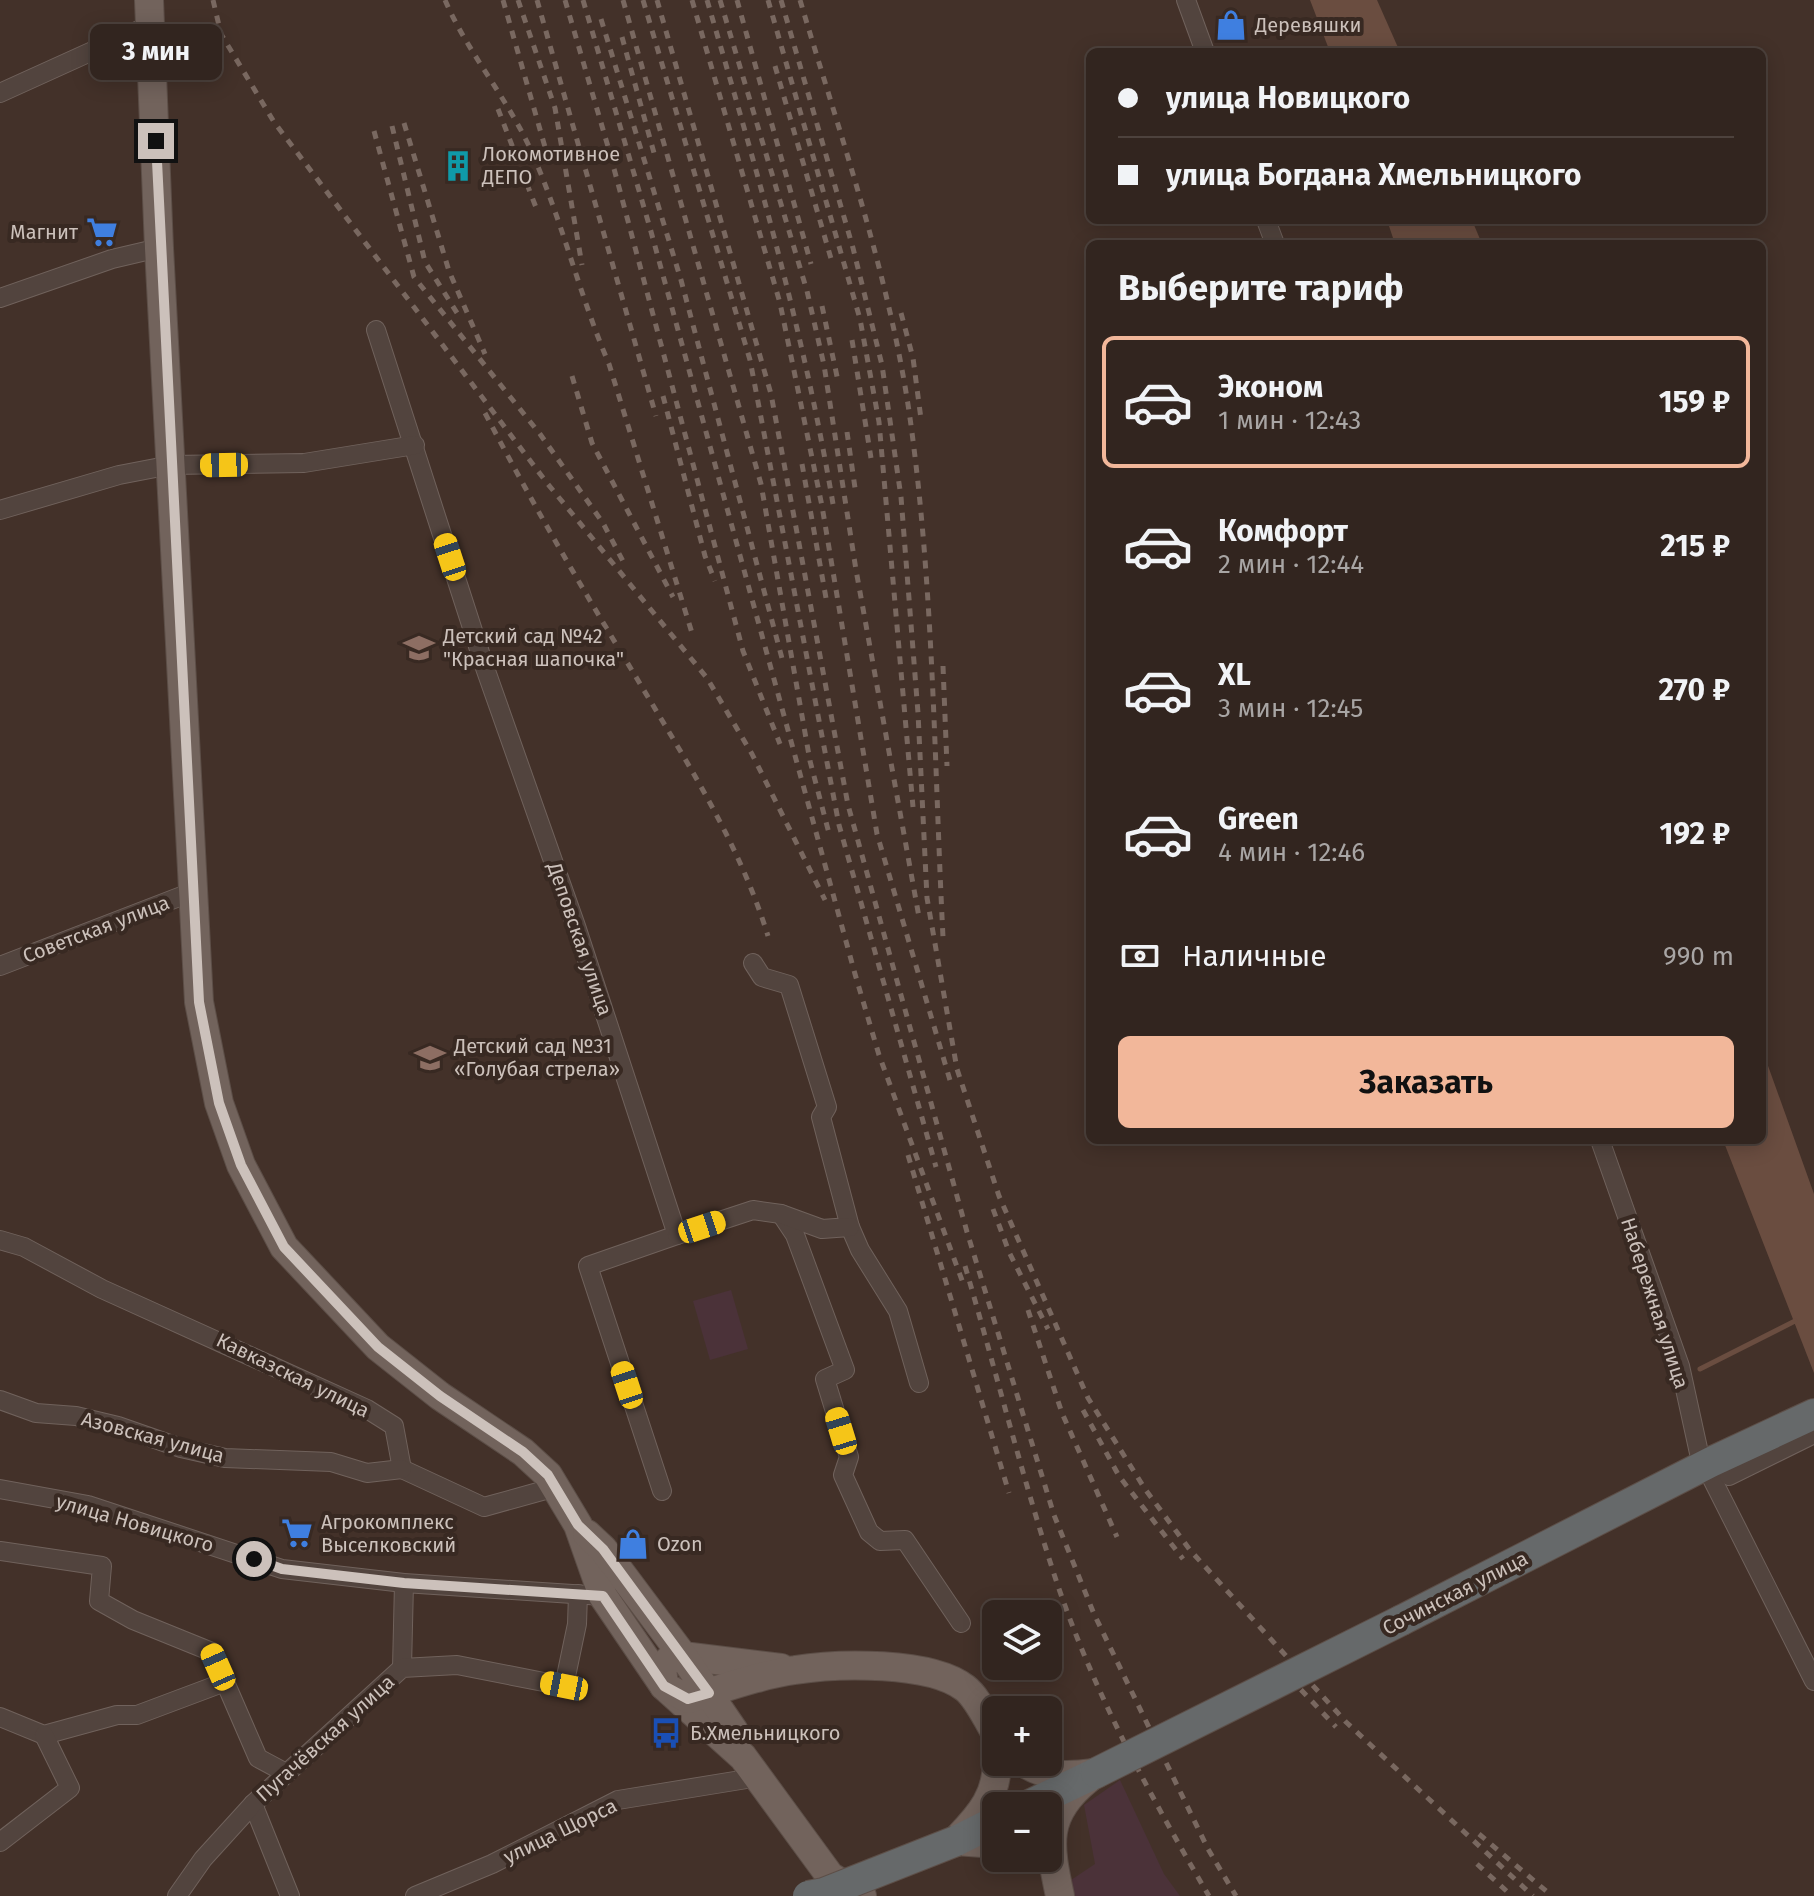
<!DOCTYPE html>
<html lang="ru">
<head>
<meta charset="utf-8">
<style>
  body { margin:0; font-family:"Fira Sans",sans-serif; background:#3d312c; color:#f1f3f6; height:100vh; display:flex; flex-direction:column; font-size:30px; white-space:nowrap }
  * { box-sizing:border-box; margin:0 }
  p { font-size:26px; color:#a8a5a4 }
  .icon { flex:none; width:44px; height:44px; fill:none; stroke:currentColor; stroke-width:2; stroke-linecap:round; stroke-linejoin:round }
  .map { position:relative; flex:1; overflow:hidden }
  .drawer { position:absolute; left:1086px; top:240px; width:680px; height:904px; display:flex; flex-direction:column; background:#32251f; border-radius:12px; box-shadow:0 4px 20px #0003,0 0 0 2px #4d423d }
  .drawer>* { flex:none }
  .guide { position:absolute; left:1086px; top:48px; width:680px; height:176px; border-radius:12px; box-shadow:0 4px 20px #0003,0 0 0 2px #4d423d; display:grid; align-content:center; height:176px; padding:0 32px; background:#32251f }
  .controls { position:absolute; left:982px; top:1600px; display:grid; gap:16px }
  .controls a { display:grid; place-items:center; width:80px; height:80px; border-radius:12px; background:#32251f; box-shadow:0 4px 20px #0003,0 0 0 2px #4d423d; font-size:40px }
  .end { position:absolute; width:36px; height:36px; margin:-18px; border:10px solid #ccc1bb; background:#111; box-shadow:0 0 0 4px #111 }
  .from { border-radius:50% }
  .bubble { position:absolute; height:56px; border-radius:12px; background:#32251f; box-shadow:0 4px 20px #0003,0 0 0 2px #4d423d; font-size:26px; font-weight:700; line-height:56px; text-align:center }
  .car { position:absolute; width:24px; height:48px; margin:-24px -12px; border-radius:10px; box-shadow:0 0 6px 2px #0007; background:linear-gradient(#f5c518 24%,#345 0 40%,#f5c518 0 76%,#345 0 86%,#f5c518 0) }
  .guide b { display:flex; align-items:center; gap:28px; height:76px; font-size:30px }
  .guide b+b { border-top:2px solid #4d423d }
  .guide i { width:20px; height:20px; background:#f1f3f6 }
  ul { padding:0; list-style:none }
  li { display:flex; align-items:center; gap:24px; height:132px; margin:0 16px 12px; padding:0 16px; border:4px solid transparent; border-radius:12px }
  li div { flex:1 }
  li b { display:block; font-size:30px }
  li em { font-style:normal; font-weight:700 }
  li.selected { border-color:#f2b79a }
  li>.icon { width:72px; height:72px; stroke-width:1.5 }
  h2 { padding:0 32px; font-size:36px; line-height:96px }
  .pay { display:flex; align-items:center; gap:20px; height:88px; padding:0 32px; font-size:30px }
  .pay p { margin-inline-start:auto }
  .action { display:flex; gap:16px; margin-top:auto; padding:16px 32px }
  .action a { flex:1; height:92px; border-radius:12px; background:#f2b79a; color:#111; font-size:32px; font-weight:700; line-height:92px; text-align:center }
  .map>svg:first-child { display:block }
</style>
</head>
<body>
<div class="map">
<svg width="1814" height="1896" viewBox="0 0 1814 1896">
  <rect width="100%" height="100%" fill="#433129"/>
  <g fill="#4b3239">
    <path d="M731,1290L748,1349L710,1360L693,1301Z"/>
    <path d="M1120,1780L1164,1874L1180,1896H1073L1068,1882L1095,1864L1084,1805Z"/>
  </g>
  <g fill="#6a4d40">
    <path d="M1310,0H1377L1400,52H1330Z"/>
    <path d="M1387,220H1472L1482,244H1395Z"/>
    <path d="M1762,1049L1814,1194V1373L1723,1140H1762Z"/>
  </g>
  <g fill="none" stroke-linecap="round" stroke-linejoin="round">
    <path stroke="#6a4d40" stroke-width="5" d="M1700,1369L1795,1321"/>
    <defs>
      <g id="minor">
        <path d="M1186,0L1205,52"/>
        <path d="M0,93L152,24"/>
        <path d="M1266,220L1275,244"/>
        <path d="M0,298L112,259L159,248"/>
        <path d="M376,330L485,668L576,926L677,1235L588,1266L662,1491"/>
        <path d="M0,510L119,475L171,465L304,463L415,445"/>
        <path d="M753,963L762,977L789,985L827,1107L821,1117L850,1227L860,1250L898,1311L919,1383"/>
        <path d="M0,966L192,892"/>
        <path d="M1600,1140L1680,1366L1699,1453L1814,1681"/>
        <path d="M781,1214L795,1235L845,1370L825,1379L849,1457L843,1475L869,1532L880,1541L905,1540L961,1623"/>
        <path d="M677,1235L753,1210L781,1214L822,1229L850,1227"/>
        <path d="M0,1240L24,1247L102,1289L367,1409L394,1426L402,1469L484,1507L556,1487"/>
        <path d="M0,1400L36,1413L76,1416L118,1426L181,1448L225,1458L331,1462L367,1473L402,1469"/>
        <path d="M1729,1476L1814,1434"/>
        <path d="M0,1489L88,1505L282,1569L404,1583L603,1596"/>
        <path d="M0,1551L102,1566L99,1601L133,1620L212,1652L225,1682"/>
        <path d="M402,1668L404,1583"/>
        <path d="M0,1717L44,1735L117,1715H137L225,1682L258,1758L286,1773"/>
        <path d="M253,1804L290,1896"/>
        <path d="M0,1842L70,1788L44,1735"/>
        <path d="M177,1896L203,1859L253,1804L402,1668L457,1665L564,1686L577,1624L578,1594"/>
        <path d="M415,1896L492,1864L618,1800L759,1777"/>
      </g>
      <g id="primary">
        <path d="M149,0L159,248L199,1002L219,1103L241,1165L284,1247L378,1347L440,1396L523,1452L548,1475L578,1525L603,1596L664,1686L743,1757L830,1876L862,1896"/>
        <path d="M587,1534L603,1549L683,1656L781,1668"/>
        <path d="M734,1731L683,1656L674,1655L662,1667L664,1686L688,1699C722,1689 759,1675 795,1670C838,1663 930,1661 965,1688C978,1698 987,1720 996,1734"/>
        <path d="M1023,1762C1045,1778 1069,1776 1095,1773"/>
        <path d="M959,1837C981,1814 997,1795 997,1762"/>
        <path d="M956,1841L996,1844"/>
        <path d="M1060,1896C1049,1845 1043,1815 1088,1779"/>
      </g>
      <g id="trunk">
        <path d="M1402,1620L1711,1462L1814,1414"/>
        <path d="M1027,1806L1096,1773"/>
        <path d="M956,1841L996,1821"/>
      </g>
    </defs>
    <use href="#minor" stroke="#70625c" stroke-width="20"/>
    <use href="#primary" stroke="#5c4e47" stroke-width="30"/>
    <use href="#trunk" stroke="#5d4f48" stroke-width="32"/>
    <use href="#minor" stroke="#52443e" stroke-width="18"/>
    <use href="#primary" stroke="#72635c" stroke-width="28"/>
    <use href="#trunk" stroke="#66696a" stroke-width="30"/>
    <g stroke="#796860" stroke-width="5" stroke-dasharray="8 8" stroke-linecap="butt">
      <path d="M213,0L221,34L274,122L547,483L707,678L752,754L825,900"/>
      <path d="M445,0C467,51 504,94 528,144C561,215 578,292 609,364L692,633"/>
      <path d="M503,0L549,161"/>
      <path d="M518,0L555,108L582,265"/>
      <path d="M537,0L656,416"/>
      <path d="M565,0L609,150L743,651L780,744"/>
      <path d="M583,0L650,228L855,974L879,1055L963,1283"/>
      <path d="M623,0L761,484L810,761L830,837"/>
      <path d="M643,0L750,360L839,825L936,1167"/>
      <path d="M657,0L771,394L848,805L967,1232L1054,1515L1094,1614L1208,1849L1236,1896"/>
      <path d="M692,0L780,303L822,506L877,834L952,1087"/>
      <path d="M707,0C756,167 804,332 833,504"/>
      <path d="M720,0L807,291L824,365L856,570L919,917"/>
      <path d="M737,0L811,264"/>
      <path d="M768,0L860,319L879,422L913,807"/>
      <path d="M781,0L853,248L882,365L901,497L918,713L927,898L957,1069L999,1196L1088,1398L1145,1489L1190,1550L1346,1722L1533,1896"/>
      <path d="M800,0C840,135 888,271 909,411C934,585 934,762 943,937"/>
      <path d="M601,19L681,280L783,662"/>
      <path d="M622,37L654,153"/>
      <path d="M775,66L832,262"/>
      <path d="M498,109L537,210"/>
      <path d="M404,123L449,271L485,354"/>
      <path d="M392,126L425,262L459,316"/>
      <path d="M374,131L414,277L540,434L603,523L626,567"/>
      <path d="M822,306L838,381"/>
      <path d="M901,313L913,358L921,419"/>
      <path d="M852,340L871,458"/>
      <path d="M572,376L592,443L673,597"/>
      <path d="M663,396L705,556L715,581"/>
      <path d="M485,413C532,503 583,590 636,677C686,761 739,842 768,936"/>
      <path d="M847,432L856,495"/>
      <path d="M802,464L826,598"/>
      <path d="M943,666L947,766"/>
      <path d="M908,1155L1009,1493"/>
      <path d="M993,1209L1009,1252L1048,1329"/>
      <path d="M965,1266C996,1371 1022,1477 1056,1580C1093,1691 1150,1796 1209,1896"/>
      <path d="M1028,1310L1062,1413L1117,1537"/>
      <path d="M1083,1410L1119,1476L1183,1559"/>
      <path d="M1290,1678L1336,1727"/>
      <path d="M1479,1834L1552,1896"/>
      <path d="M1477,1864L1512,1896"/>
    </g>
    <defs>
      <g id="trunk-bridge">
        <path d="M1096,1773L1402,1620"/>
        <path d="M808,1896L824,1893L956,1841"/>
      </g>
    </defs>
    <use href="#trunk-bridge" stroke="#5d4f48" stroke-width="32" stroke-linecap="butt"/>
    <use href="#trunk-bridge" stroke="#66696a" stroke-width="30"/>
  </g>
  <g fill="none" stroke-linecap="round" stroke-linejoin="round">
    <path stroke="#ccc1bb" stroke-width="10" d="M156,141L199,1002L219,1103L241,1165L284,1247L378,1347L440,1396L523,1452L548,1475L578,1525L603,1549L709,1693L688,1699L664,1686L603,1596L404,1583L282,1569L254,1559"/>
  </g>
  <defs>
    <symbol id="shop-bare" viewBox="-9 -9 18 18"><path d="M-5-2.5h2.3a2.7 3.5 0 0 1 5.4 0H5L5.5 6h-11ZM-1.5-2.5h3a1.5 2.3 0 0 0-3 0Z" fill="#3f7fe0" stroke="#382922" stroke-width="2.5" paint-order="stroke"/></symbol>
    <symbol id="building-bare" viewBox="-9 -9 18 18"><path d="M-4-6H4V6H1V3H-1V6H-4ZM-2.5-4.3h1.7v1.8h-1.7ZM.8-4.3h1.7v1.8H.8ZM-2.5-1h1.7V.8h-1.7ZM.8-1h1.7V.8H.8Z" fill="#0f9aa8" stroke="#382922" stroke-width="2.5" paint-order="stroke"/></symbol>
    <symbol id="supermarket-bare" viewBox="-9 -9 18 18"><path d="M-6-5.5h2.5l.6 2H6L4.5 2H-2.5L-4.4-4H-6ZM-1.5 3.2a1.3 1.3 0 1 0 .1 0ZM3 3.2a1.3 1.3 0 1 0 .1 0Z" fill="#3f7fe0" stroke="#382922" stroke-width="2.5" paint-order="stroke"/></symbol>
    <symbol id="school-bare" viewBox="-9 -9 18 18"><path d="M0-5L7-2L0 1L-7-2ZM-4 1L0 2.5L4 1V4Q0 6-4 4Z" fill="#8d6e63" stroke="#382922" stroke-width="2.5" paint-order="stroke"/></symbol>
    <symbol id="bus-bare" viewBox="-9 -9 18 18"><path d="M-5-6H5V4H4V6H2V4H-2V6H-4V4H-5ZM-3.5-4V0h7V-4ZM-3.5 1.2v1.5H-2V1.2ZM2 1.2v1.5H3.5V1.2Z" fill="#1a4fb4" stroke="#382922" stroke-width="2.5" paint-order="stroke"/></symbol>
  </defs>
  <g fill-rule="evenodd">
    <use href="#shop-bare" x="1209" y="3" width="44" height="44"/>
    <use href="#building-bare" x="436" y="144" width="44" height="44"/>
    <use href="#supermarket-bare" x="80" y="210" width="44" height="44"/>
    <use href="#school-bare" x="397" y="626" width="44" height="44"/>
    <use href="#school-bare" x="408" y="1036" width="44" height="44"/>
    <use href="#supermarket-bare" x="275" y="1511" width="44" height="44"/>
    <use href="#shop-bare" x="611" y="1522" width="44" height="44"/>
    <use href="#bus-bare" x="644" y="1711" width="44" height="44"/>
  </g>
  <g text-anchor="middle" stroke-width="8" stroke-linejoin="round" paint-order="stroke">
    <g font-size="20" fill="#ccc1bb" stroke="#382922" text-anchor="start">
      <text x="1255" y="32">Деревяшки</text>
      <text x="482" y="161">Локомотивное<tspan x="482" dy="23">ДЕПО</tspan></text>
      <text x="78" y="239" text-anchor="end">Магнит</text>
      <text x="443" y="643">Детский сад №42<tspan x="443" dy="23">"Красная шапочка"</tspan></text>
      <text x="454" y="1053">Детский сад №31<tspan x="454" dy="23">«Голубая стрела»</tspan></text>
      <text x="321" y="1529">Агрокомплекс<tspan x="321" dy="23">Выселковский</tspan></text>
      <text x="657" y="1551">Ozon</text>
      <text x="690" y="1740">Б.Хмельницкого</text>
    </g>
    <g font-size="20" fill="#ccc1bb" stroke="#382922">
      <text transform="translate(96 929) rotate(-21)" y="7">Советская улица</text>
      <text transform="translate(580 939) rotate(71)" y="7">Деповская улица</text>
      <text transform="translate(1655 1303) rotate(72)" y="7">Набережная улица</text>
      <text transform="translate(293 1375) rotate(26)" y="7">Кавказская улица</text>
      <text transform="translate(153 1437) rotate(15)" y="7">Азовская улица</text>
      <text transform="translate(135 1523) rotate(16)" y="7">улица Новицкого</text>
      <text transform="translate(1455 1593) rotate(-27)" y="7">Сочинская улица</text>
      <text transform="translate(325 1738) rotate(-42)" y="7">Пугачёвская улица</text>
      <text transform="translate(560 1831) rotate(-26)" y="7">улица Щорса</text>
    </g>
  </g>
</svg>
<div class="controls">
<a><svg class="icon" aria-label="layers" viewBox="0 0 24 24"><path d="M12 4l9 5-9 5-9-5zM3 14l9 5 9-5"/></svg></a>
<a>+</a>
<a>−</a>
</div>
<i class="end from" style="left:254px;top:1559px"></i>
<i class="end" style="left:156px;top:141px"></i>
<div class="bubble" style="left:90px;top:24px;width:132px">3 мин</div>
<i class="car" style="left:224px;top:465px;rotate:269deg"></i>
<i class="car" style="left:450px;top:557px;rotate:342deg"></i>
<i class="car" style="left:702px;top:1227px;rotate:72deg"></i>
<i class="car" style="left:627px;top:1385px;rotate:342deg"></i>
<i class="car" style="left:841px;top:1431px;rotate:343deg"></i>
<i class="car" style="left:218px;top:1667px;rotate:336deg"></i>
<i class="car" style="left:564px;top:1686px;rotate:281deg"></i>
<div class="guide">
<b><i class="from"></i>улица Новицкого</b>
<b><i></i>улица Богдана Хмельницкого</b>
</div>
<section class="drawer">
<h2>Выберите тариф</h2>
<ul>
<li class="selected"><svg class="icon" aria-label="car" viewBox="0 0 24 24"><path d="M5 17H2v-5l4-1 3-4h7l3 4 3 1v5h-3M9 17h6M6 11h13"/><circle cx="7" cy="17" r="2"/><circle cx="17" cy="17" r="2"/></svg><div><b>Эконом</b><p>1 мин · 12:43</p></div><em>159 ₽</em></li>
<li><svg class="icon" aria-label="car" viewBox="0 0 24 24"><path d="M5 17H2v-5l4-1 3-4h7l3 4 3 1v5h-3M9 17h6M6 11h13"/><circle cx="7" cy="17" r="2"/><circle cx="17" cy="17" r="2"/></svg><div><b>Комфорт</b><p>2 мин · 12:44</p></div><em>215 ₽</em></li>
<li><svg class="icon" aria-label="car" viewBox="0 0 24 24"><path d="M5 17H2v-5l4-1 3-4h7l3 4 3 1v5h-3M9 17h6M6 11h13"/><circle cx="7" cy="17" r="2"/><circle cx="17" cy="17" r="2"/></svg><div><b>XL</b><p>3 мин · 12:45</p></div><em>270 ₽</em></li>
<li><svg class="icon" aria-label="car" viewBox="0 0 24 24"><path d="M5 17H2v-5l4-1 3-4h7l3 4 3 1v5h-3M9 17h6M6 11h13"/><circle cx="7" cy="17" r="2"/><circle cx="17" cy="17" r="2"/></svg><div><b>Green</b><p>4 мин · 12:46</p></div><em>192 ₽</em></li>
</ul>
<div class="pay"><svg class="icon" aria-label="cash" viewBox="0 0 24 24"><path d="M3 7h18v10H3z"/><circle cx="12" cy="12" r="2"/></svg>Наличные<p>990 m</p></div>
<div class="action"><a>Заказать</a></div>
</section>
</div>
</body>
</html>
